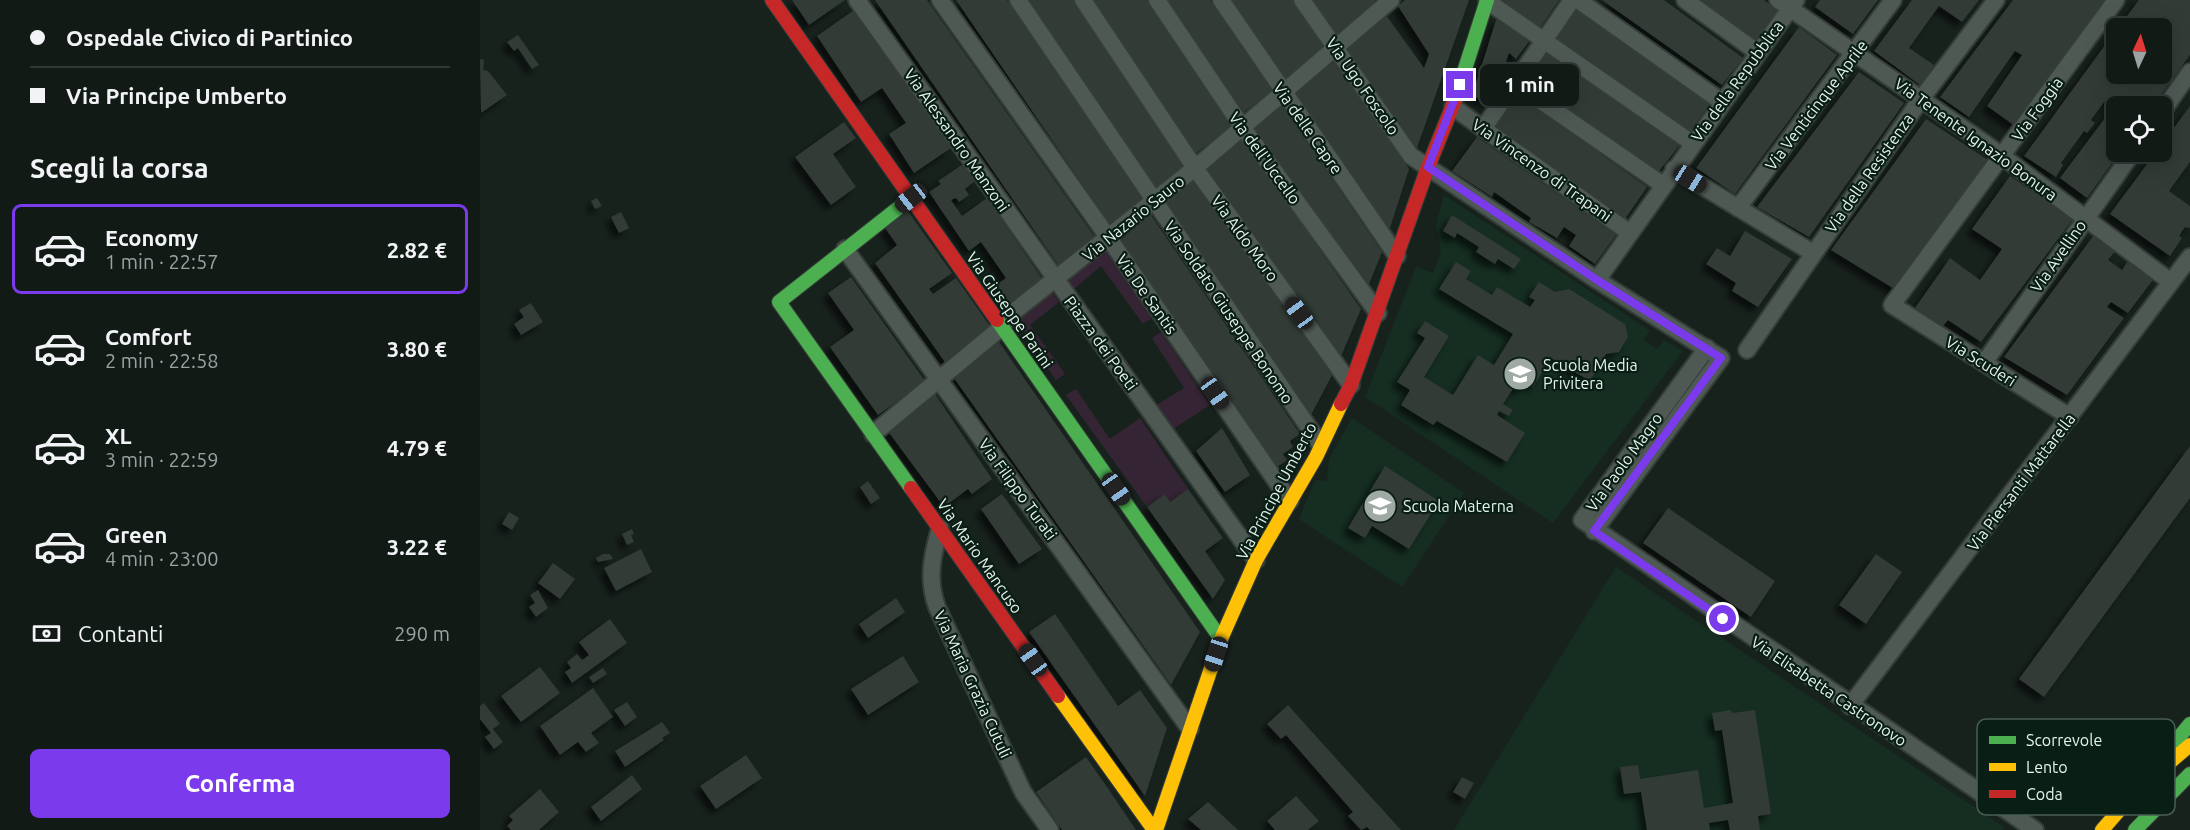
<!DOCTYPE html>
<html lang="it">
<head>
<meta charset="utf-8">
<style>
  body { margin:0; font-family:Ubuntu,sans-serif; background:#1b231f; color:#f1f3f6; height:100vh; display:flex; flex-direction:column; font-size:22px; white-space:nowrap }
  * { box-sizing:border-box; margin:0 }
  p { font-size:20px; color:#9ca1a1 }
  .icon { flex:none; width:33px; height:33px; fill:none; stroke:currentColor; stroke-width:2; stroke-linecap:round; stroke-linejoin:round }
  .map { position:relative; flex:1; overflow:hidden }
  .panel { display:flex; flex-direction:column; background:#121a16; width:480px }
  .panel>* { flex:none }
  .guide { display:grid; align-content:center; height:132px; padding:0 30px; background:#121a16 }
  .needle { width:39px; rotate:4deg }
  .tools { position:absolute; left:1626px; top:18px; display:grid; gap:12px }
  .tools a { display:grid; place-items:center; width:66px; height:66px; border-radius:9px; background:#121a16; box-shadow:0 6px 24px #0002,0 0 0 2px #313835; font-size:30px }
  .end { position:absolute; width:27px; height:27px; margin:-14px; border:8px solid #7c3aed; background:#fff; box-shadow:0 0 0 3px #fff }
  .from { border-radius:50% }
  .bubble { position:absolute; height:42px; border-radius:9px; background:#121a16; box-shadow:0 6px 24px #0002,0 0 0 2px #313835; font-size:20px; font-weight:700; line-height:42px; text-align:center }
  .car { position:absolute; width:18px; height:36px; margin:-18px -9px; border-radius:8px; box-shadow:0 0 4px 2px #0007; background:linear-gradient(#222 24%,#8ab4d8 0 40%,#222 0 76%,#8ab4d8 0 86%,#222 0) }
  .guide b { display:flex; align-items:center; gap:21px; height:57px; font-size:22px }
  .guide b+b { border-top:2px solid #313835 }
  .guide i { width:15px; height:15px; background:#f1f3f6 }
  ul { padding:0; list-style:none }
  li { display:flex; align-items:center; gap:18px; height:90px; margin:0 12px 9px; padding:0 18px; border:3px solid transparent; border-radius:9px }
  li div { flex:1 }
  li b { display:block; font-size:22px }
  li em { font-style:normal; font-weight:700 }
  li.current { border-color:#7c3aed }
  li>.icon { width:54px; height:54px; stroke-width:1.5 }
  h2 { padding:0 30px; font-size:27px; line-height:72px }
  .pay { display:flex; align-items:center; gap:15px; height:66px; padding:0 30px; font-size:22px }
  .pay p { margin-inline-start:auto }
  .cta { display:flex; gap:12px; margin-top:auto; padding:12px 30px }
  .cta a { flex:1; height:69px; border-radius:9px; background:#7c3aed; color:#fff; font-size:24px; font-weight:700; line-height:69px; text-align:center }
  main { display:flex; flex:1; min-height:0 }
  .map>svg:first-child { display:block }
</style>
</head>
<body>
<main>
<section class="panel">
<div class="guide">
<b><i class="from"></i>Ospedale Civico di Partinico</b>
<b><i></i>Via Principe Umberto</b>
</div>
<h2>Scegli la corsa</h2>
<ul>
<li class="current"><svg class="icon" aria-label="car" viewBox="0 0 24 24"><path d="M5 17H2v-5l4-1 3-4h7l3 4 3 1v5h-3M9 17h6M6 11h13"/><circle cx="7" cy="17" r="2"/><circle cx="17" cy="17" r="2"/></svg><div><b>Economy</b><p>1 min · 22:57</p></div><em>2.82 €</em></li>
<li><svg class="icon" aria-label="car" viewBox="0 0 24 24"><path d="M5 17H2v-5l4-1 3-4h7l3 4 3 1v5h-3M9 17h6M6 11h13"/><circle cx="7" cy="17" r="2"/><circle cx="17" cy="17" r="2"/></svg><div><b>Comfort</b><p>2 min · 22:58</p></div><em>3.80 €</em></li>
<li><svg class="icon" aria-label="car" viewBox="0 0 24 24"><path d="M5 17H2v-5l4-1 3-4h7l3 4 3 1v5h-3M9 17h6M6 11h13"/><circle cx="7" cy="17" r="2"/><circle cx="17" cy="17" r="2"/></svg><div><b>XL</b><p>3 min · 22:59</p></div><em>4.79 €</em></li>
<li><svg class="icon" aria-label="car" viewBox="0 0 24 24"><path d="M5 17H2v-5l4-1 3-4h7l3 4 3 1v5h-3M9 17h6M6 11h13"/><circle cx="7" cy="17" r="2"/><circle cx="17" cy="17" r="2"/></svg><div><b>Green</b><p>4 min · 23:00</p></div><em>3.22 €</em></li>
</ul>
<div class="pay"><svg class="icon" aria-label="cash" viewBox="0 0 24 24"><path d="M3 7h18v10H3z"/><circle cx="12" cy="12" r="2"/></svg>Contanti<p>290 m</p></div>
<div class="cta"><a>Conferma</a></div>
</section>
<div class="map">
<svg width="1710" height="830" viewBox="0 0 1710 830">
  <defs>
    <filter id="shadow"><feDropShadow dx="-5.5" dy="5.5" stdDeviation="3" flood-color="#0009"/></filter>
  </defs>
  <rect width="100%" height="100%" fill="#18221d"/>
  <g fill="#152e21">
    <path d="M964,195L1169,330L1164,340L1177,349L1184,340L1203,351L1073,523L885,397L936,267L953,273L961,252L956,225Z"/>
    <path d="M872,418L984,493L922,587L819,519L835,480L847,481L849,459Z"/>
    <path d="M1136,567L1524,827L1522,830H974Z"/>
  </g>
  <g fill="#352434">
    <path d="M624,249L672,318L663,324L621,266L594,289L587,279Z"/>
    <path d="M572,292L579,302L550,325L585,374L576,380L536,322Z"/>
    <path d="M681,332L730,405L693,429L675,406L704,388L672,338Z"/>
    <path d="M596,389L630,439L660,418L708,489L690,502L685,494L667,507L586,395Z"/>
  </g>
  <g fill="#313a35" filter="url(#shadow)">
    <path d="M312,0H365L329,25Z"/>
    <path d="M395,0H447L617,240L581,269Z"/>
    <path d="M476,0H527L663,200L631,226Z"/>
    <path d="M547,0H595L705,164L675,189Z"/>
    <path d="M613,0H668L753,125L716,153Z"/>
    <path d="M687,0H730L792,91L764,112Z"/>
    <path d="M750,0H813L845,46L804,80Z"/>
    <path d="M833,0H894L896,3L857,34Z"/>
    <path d="M925,0H989L937,148L866,49L906,15L944,68L949,54L918,6Z"/>
    <path d="M1024,0H1079L1060,28L1022,4Z"/>
    <path d="M1122,0H1184L1263,58L1242,85Z"/>
    <path d="M1219,0H1284L1298,10L1276,42Z"/>
    <path d="M1340,0H1398L1373,34L1335,7Z"/>
    <path d="M1432,0H1499L1482,22L1459,6L1429,48L1454,65L1440,85L1394,51Z"/>
    <path d="M1533,0H1626L1535,126L1507,106L1542,55L1535,51L1489,117L1460,97Z"/>
    <path d="M1659,0H1710V55L1673,106H1636V152H1640L1607,198L1580,178L1631,110L1627,108L1631,101L1627,98L1611,120L1615,123L1607,133L1604,131L1581,163L1583,165L1576,177L1544,156L1636,30V74H1682V48L1690,36L1682,28H1638Z"/>
    <path d="M377,8L471,148L434,173L409,134L426,123L402,88L381,102L337,36Z"/>
    <path d="M1099,8L1232,101L1210,132L1074,39Z"/>
    <path d="M1017,17L1050,40L1036,59L1029,53L1012,103L992,96Z"/>
    <path d="M1319,27L1357,55L1255,194L1216,168Z"/>
    <path d="M38,35L59,65L52,69L38,48L34,51L27,42Z"/>
    <path d="M1066,51L1199,146L1179,171L1042,79Z"/>
    <path d="M0,59L4,60L3,70L8,71L27,95L1,113Z"/>
    <path d="M855,61L929,169L909,231L815,94Z"/>
    <path d="M1379,72L1424,103L1329,237L1277,207Z"/>
    <path d="M1036,94L1167,187L1145,219L1012,125Z"/>
    <path d="M802,106L902,252L887,289L775,129Z"/>
    <path d="M1710,106V162L1689,191L1710,206V228L1705,227L1699,236L1702,238L1690,256L1630,214L1676,152H1682V144Z"/>
    <path d="M1446,119L1508,160L1416,290L1351,250Z"/>
    <path d="M364,122L376,138L353,154L376,187L351,205L315,157Z"/>
    <path d="M997,137L1136,235L1115,264L1089,246L1096,235L1084,227L1077,238L1049,222L1051,218L1014,192L1012,197L972,171Z"/>
    <path d="M762,138L881,309L859,361L726,167Z"/>
    <path d="M483,164L495,181L485,189L489,195L479,202L476,198L471,200L482,216L507,198L565,283L530,307L515,286L526,278L501,242L489,251L449,192L461,184L458,181Z"/>
    <path d="M1530,176L1593,219L1501,342L1468,320L1463,326L1435,308L1470,258L1500,280L1522,249L1492,229Z"/>
    <path d="M715,179L852,375L830,417L684,204Z"/>
    <path d="M117,198L122,206L115,209L111,201Z"/>
    <path d="M427,210L472,273L449,289L453,294L476,278L510,326L467,365L395,263L417,245L405,228Z"/>
    <path d="M141,212L149,228L139,233L131,217Z"/>
    <path d="M671,215L820,434L810,441L813,447L803,454L807,460L797,467L641,240Z"/>
    <path d="M972,215L1041,259L1034,269L1018,259L1015,264L996,252L999,247L977,233L975,238L963,231Z"/>
    <path d="M1265,231L1312,259L1278,307L1252,291L1256,283L1226,264L1237,248L1250,256Z"/>
    <path d="M1614,235L1636,250L1628,260L1642,270L1649,259L1675,277L1648,313L1631,302L1627,307L1644,318L1587,395L1524,357Z"/>
    <path d="M976,262L991,271L986,279L1012,295L1017,287L1050,307L1055,300L1049,297L1059,282L1075,292L1089,289L1145,324L1148,337L1139,352L1126,354L1110,381L1071,358L1053,387L1047,383L1040,390L1034,387L1023,404L1033,410L1029,416L1019,411L1017,415L1045,433L1027,462L957,421L953,425L921,405L930,390L917,382L945,338L937,333L945,321L969,336L944,377L973,395L998,355L1014,365L1033,334L959,289Z"/>
    <path d="M371,277L445,381L398,415L350,347L374,330L348,293Z"/>
    <path d="M51,303L63,322L41,335L34,324L44,317L39,310Z"/>
    <path d="M519,342L720,632L691,685L474,378Z"/>
    <path d="M455,394L512,479L492,494L488,489L464,507L407,430Z"/>
    <path d="M742,428L770,475L745,492L716,451Z"/>
    <path d="M1710,446V498L1564,697L1539,679Z"/>
    <path d="M905,466L959,501L929,549L892,526L885,538L868,528Z"/>
    <path d="M388,481L400,498L391,504L380,487Z"/>
    <path d="M708,489L743,538L725,551L745,580L733,599L667,507L685,494L690,502Z"/>
    <path d="M522,494L562,549L539,564L501,509Z"/>
    <path d="M1188,508L1295,581L1271,617L1163,543Z"/>
    <path d="M29,512L39,518L32,530L22,524Z"/>
    <path d="M152,529L154,534L151,535L154,542L147,545L142,534Z"/>
    <path d="M161,549L172,572L136,591L124,568Z"/>
    <path d="M123,554H130L133,559L118,562L116,558Z"/>
    <path d="M1396,554L1422,572L1386,624L1359,605Z"/>
    <path d="M73,563L95,579L80,599L58,583Z"/>
    <path d="M58,590L68,608L56,617L49,607L55,603L50,595Z"/>
    <path d="M416,598L425,612L388,638L379,624Z"/>
    <path d="M575,614L638,706L660,690L687,728L665,796L549,632Z"/>
    <path d="M130,619L147,643L92,683L85,672L91,668L87,662L97,654L102,660L109,655L99,642Z"/>
    <path d="M423,656L439,682L388,715L371,689Z"/>
    <path d="M60,667L80,693L41,722L21,696Z"/>
    <path d="M123,668L127,674L113,683L109,677Z"/>
    <path d="M113,688L133,717L111,733L119,743L106,752L98,742L80,755L60,726Z"/>
    <path d="M147,702L157,717L145,726L134,710Z"/>
    <path d="M4,703L20,724L13,729L23,742L14,749L5,737L11,733L0,719V706Z"/>
    <path d="M808,705L833,733L921,830H890L887,827L881,830L868,816L873,812L806,735L801,739L787,724Z"/>
    <path d="M1251,710L1252,713L1275,710L1291,814L1278,816L1280,830H1250L1248,820L1229,823L1230,830H1167L1161,792L1144,794L1140,767L1158,765L1160,779L1218,770L1224,808L1253,803L1242,730L1235,731L1232,713Z"/>
    <path d="M182,722L190,733L182,738L184,740L145,767L135,751Z"/>
    <path d="M266,755L282,778L236,809L220,786Z"/>
    <path d="M606,757L627,787L656,830H582L556,792Z"/>
    <path d="M152,775L162,789L121,821L111,807Z"/>
    <path d="M982,777L994,783L985,799L973,792Z"/>
    <path d="M60,789L79,812L59,830H31L27,826L33,820L29,816Z"/>
    <path d="M816,796L839,821L828,830H795L787,821Z"/>
    <path d="M728,802L758,830H721L708,819Z"/>
  </g>
  <g fill="none" stroke-linecap="round" stroke-linejoin="round">
    <defs>
      <g id="street">
        <path d="M377,0L776,560"/>
        <path d="M460,0L628,237L810,501"/>
        <path d="M538,0L840,444"/>
        <path d="M603,0L715,168L871,385"/>
        <path d="M677,0L763,128L898,313"/>
        <path d="M741,0L917,256"/>
        <path d="M822,0L931,156L1117,280L1241,358L1114,531"/>
        <path d="M1098,0L1242,102"/>
        <path d="M1205,0L1277,52"/>
        <path d="M1298,0L1503,142L1691,282"/>
        <path d="M1007,1L1212,143"/>
        <path d="M1035,83L1183,185"/>
        <path d="M973,107L1150,233"/>
        <path d="M1682,112L1710,72"/>
        <path d="M1003,129L1092,0"/>
        <path d="M1194,169L1333,253"/>
        <path d="M1258,208L1413,0"/>
        <path d="M365,249L710,729"/>
        <path d="M1117,280L1316,0"/>
        <path d="M1227,348L1102,520L1555,830"/>
        <path d="M1267,350L1441,99L1516,0"/>
        <path d="M1504,363L1653,152"/>
        <path d="M1590,417L1412,305L1636,0"/>
        <path d="M393,434L522,327L531,314L715,168L911,0"/>
        <path d="M460,528C452,556 447,579 457,607L543,792L570,830"/>
        <path d="M1370,706L1710,257"/>
      </g>
      <g id="fast">
        <path d="M975,100L1007,0"/>
        <path d="M431,198L299,302L431,488"/>
        <path d="M517,320L741,639"/>
        <path d="M1679,762L1710,724"/>
        <path d="M1655,830L1710,774"/>
      </g>
      <g id="slow">
        <path d="M578,696L674,830"/>
        <path d="M676,830L741,639L776,560L836,457L861,404"/>
        <path d="M1622,830L1656,791L1710,745"/>
      </g>
      <g id="jam">
        <path d="M292,0L517,320"/>
        <path d="M861,404L871,385L948,167L975,100"/>
        <path d="M431,488L578,696"/>
      </g>
    </defs>
    <use href="#street" stroke="#353d38" stroke-width="20"/>
    <use href="#fast" stroke="#353d38" stroke-width="16"/>
    <use href="#slow" stroke="#353d38" stroke-width="16"/>
    <use href="#jam" stroke="#353d38" stroke-width="16"/>
    <use href="#street" stroke="#4f5954" stroke-width="16"/>
    <use href="#fast" stroke="#4caf50" stroke-width="14"/>
    <use href="#slow" stroke="#ffc107" stroke-width="14"/>
    <use href="#jam" stroke="#c62828" stroke-width="14"/>
  </g>
  <g fill="none" stroke-linecap="round" stroke-linejoin="round">
    <path stroke="#7c3aed" stroke-width="8" d="M980,85L948,167L1117,280L1241,358L1114,531L1243,619"/>
  </g>
  <defs>
    <symbol id="school-disc" viewBox="-11 -11 22 22"><circle r="9.5" fill="#9eaaa3" stroke="#091e14"/><path d="M0-5L7-2L0 1L-7-2ZM-4 1L0 2.5L4 1V4Q0 6-4 4Z" fill="#fff"/></symbol>
  </defs>
  <g fill-rule="evenodd">
    <use href="#school-disc" x="1021" y="355" width="38" height="38"/>
    <use href="#school-disc" x="881" y="487" width="38" height="38"/>
  </g>
  <g text-anchor="middle" stroke-width="4.5" stroke-linejoin="round" paint-order="stroke">
    <g font-size="16" fill="#e6f3eb" stroke="#091e14">
      <text transform="translate(1257 81) rotate(-54)" y="6">Via della Repubblica</text>
      <text transform="translate(883 86) rotate(55)" y="6">Via Ugo Foscolo</text>
      <text transform="translate(1336 105) rotate(-53)" y="6">Via Venticinque Aprile</text>
      <text transform="translate(1557 109) rotate(-54)" y="6">Via Foggia</text>
      <text transform="translate(828 128) rotate(55)" y="6">Via delle Capre</text>
      <text transform="translate(1496 139) rotate(36)" y="6">Via Tenente Ignazio Bonura</text>
      <text transform="translate(477 140) rotate(55)" y="6">Via Alessandro Manzoni</text>
      <text transform="translate(785 158) rotate(54)" y="6">Via dell'Uccello</text>
      <text transform="translate(1062 170) rotate(35)" y="6">Via Vincenzo di Trapani</text>
      <text transform="translate(1389 173) rotate(-55)" y="6">Via della Resistenza</text>
      <text transform="translate(653 218) rotate(-39)" y="6">Via Nazario Sauro</text>
      <text transform="translate(765 238) rotate(54)" y="6">Via Aldo Moro</text>
      <text transform="translate(1578 256) rotate(-55)" y="6">Via Avellino</text>
      <text transform="translate(667 294) rotate(55)" y="6">Via De Santis</text>
      <text transform="translate(530 310) rotate(55)" y="6">Via Giuseppe Parini</text>
      <text transform="translate(749 312) rotate(56)" y="6">Via Soldato Giuseppe Bonomo</text>
      <text transform="translate(621 343) rotate(54)" y="6">Piazza dei Poeti</text>
      <text transform="translate(1501 361) rotate(32)" y="6">Via Scuderi</text>
      <text transform="translate(1144 462) rotate(-54)" y="6">Via Paolo Magro</text>
      <text transform="translate(1541 482) rotate(-53)" y="6">Via Piersanti Mattarella</text>
      <text transform="translate(538 489) rotate(54)" y="6">Via Filippo Turati</text>
      <text transform="translate(796 491) rotate(-62)" y="6">Via Principe Umberto</text>
      <text transform="translate(500 556) rotate(55)" y="6">Via Mario Mancuso</text>
      <text transform="translate(493 684) rotate(65)" y="6">Via Maria Grazia Cutuli</text>
      <text transform="translate(1349 691) rotate(34)" y="6">Via Elisabetta Castronovo</text>
    </g>
    <g font-size="16" fill="#e6f3eb" stroke="#091e14" text-anchor="start">
      <text x="1063" y="371">Scuola Media<tspan x="1063" dy="18">Privitera</tspan></text>
      <text x="923" y="512">Scuola Materna</text>
    </g>
  </g>
  <rect x="1497" y="719" width="198" height="96" rx="9" fill="#091e14" stroke="#4b5e54" stroke-width="1.5"/>
  <rect x="1509" y="736" width="27" height="8" fill="#4caf50"/>
  <rect x="1509" y="763" width="27" height="8" fill="#ffc107"/>
  <rect x="1509" y="790" width="27" height="8" fill="#c62828"/>
  <g font-size="16" fill="#e6f3eb">
    <text x="1546" y="746">Scorrevole</text>
    <text x="1546" y="773">Lento</text>
    <text x="1546" y="800">Coda</text>
  </g>
</svg>
<div class="tools">
<a><svg class="needle" viewBox="-14 -14 28 28"><path d="M0-13l5 13h-10z" fill="#e53935"/><path d="M0 13l5-13h-10z" fill="#9ca1a1"/></svg></a>
<a><svg class="icon" aria-label="locate" viewBox="0 0 24 24"><circle cx="12" cy="12" r="6"/><path d="M12 2v4M12 18v4M2 12h4M18 12h4"/></svg></a>
</div>
<i class="end from" style="left:1243px;top:619px"></i>
<i class="end" style="left:980px;top:85px"></i>
<div class="bubble" style="left:1000px;top:64px;width:99px">1 min</div>
<i class="car" style="left:1210px;top:179px;rotate:122deg"></i>
<i class="car" style="left:431px;top:198px;rotate:232deg"></i>
<i class="car" style="left:819px;top:313px;rotate:324deg"></i>
<i class="car" style="left:735px;top:393px;rotate:145deg"></i>
<i class="car" style="left:636px;top:489px;rotate:145deg"></i>
<i class="car" style="left:736px;top:654px;rotate:198deg"></i>
<i class="car" style="left:553px;top:660px;rotate:325deg"></i>
</div>
</main>
</body>
</html>
